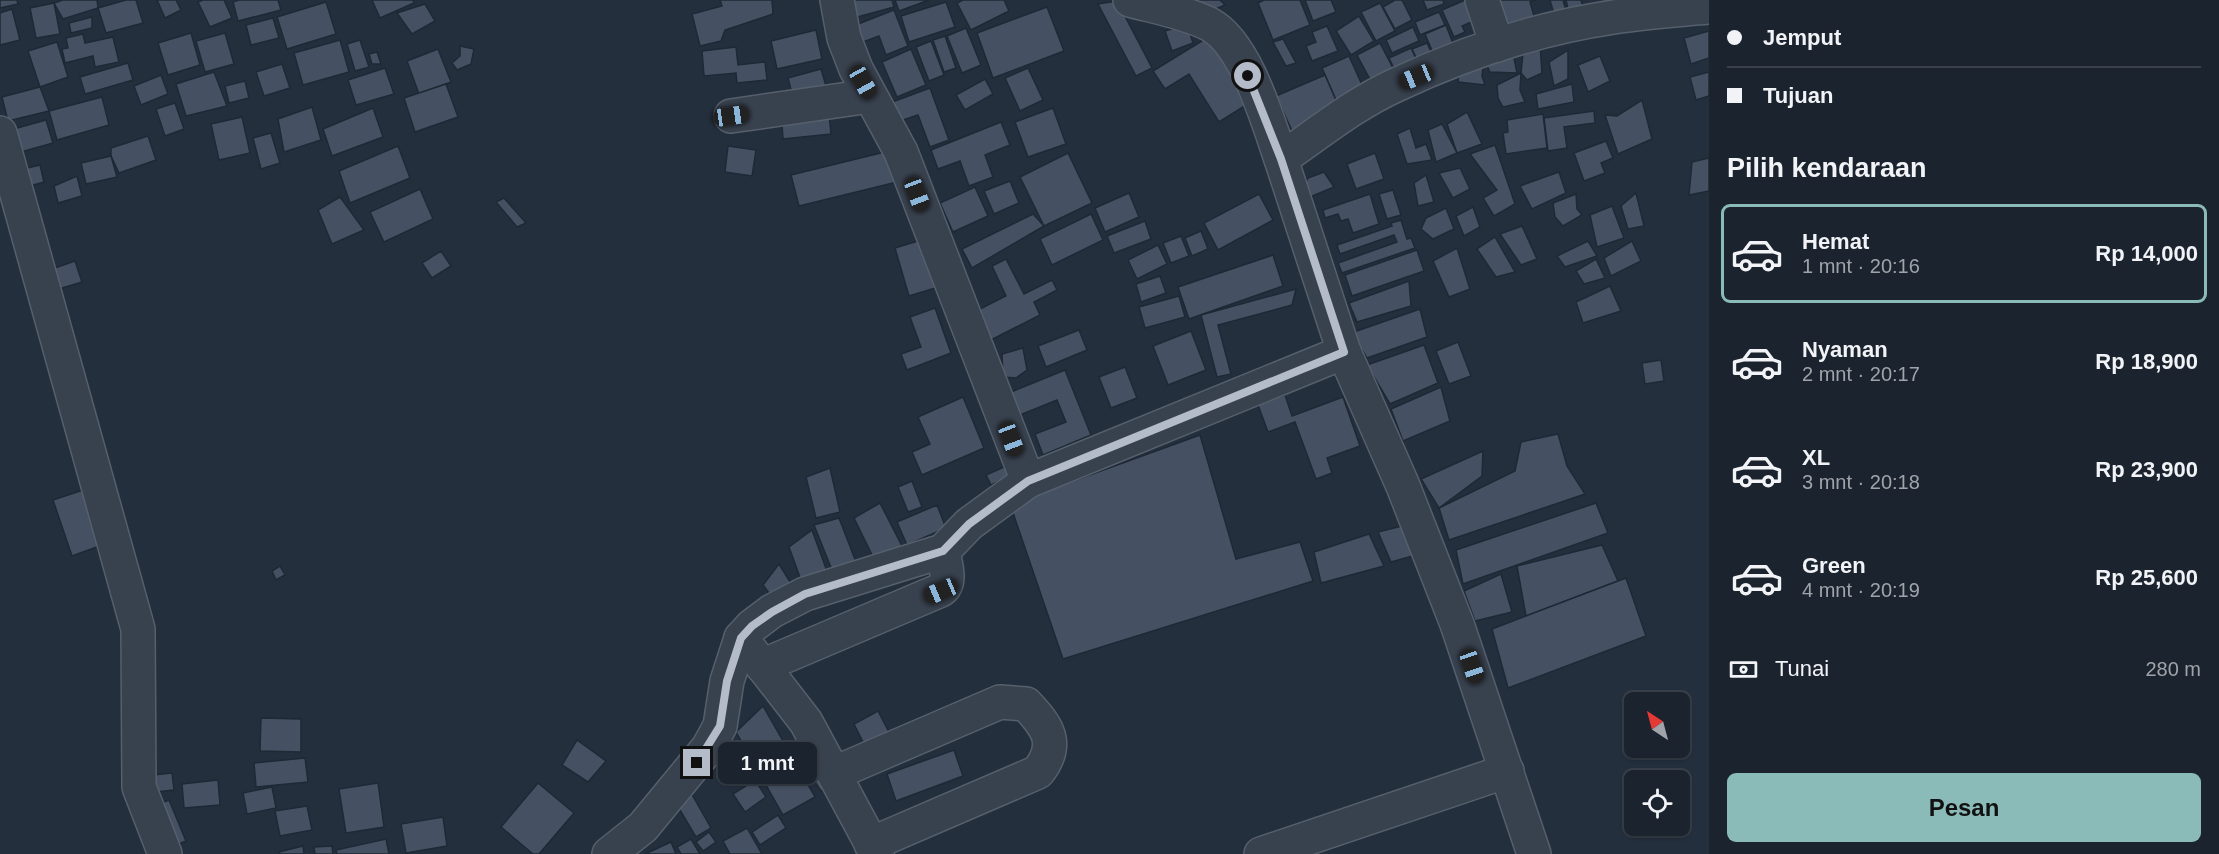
<!DOCTYPE html>
<html lang="id">
<head>
<meta charset="utf-8">
<style>
  body { margin:0; font-family:Helvetica,sans-serif; background:#242b36; color:#f1f3f6; height:100vh; display:flex; flex-direction:column; font-size:22px; white-space:nowrap }
  * { box-sizing:border-box; margin:0 }
  p { font-size:20px; color:#a0a4aa }
  .icon { flex:none; width:33px; height:33px; fill:none; stroke:currentColor; stroke-width:2; stroke-linecap:round; stroke-linejoin:round }
  .map { position:relative; flex:1; overflow:hidden }
  .side { display:flex; flex-direction:column; background:#1b232e; width:510px }
  .side>* { flex:none }
  .guide { display:grid; align-content:center; height:132px; padding:0 18px; background:#1b232e }
  .needle { width:39px; rotate:324deg }
  .buttons { position:absolute; left:1624px; top:692px; display:grid; gap:12px }
  .buttons a { display:grid; place-items:center; width:66px; height:66px; border-radius:9px; background:#1b232e; box-shadow:0 2px 4px #0004,0 0 0 2px #39404a; font-size:30px }
  .end { position:absolute; width:27px; height:27px; margin:-14px; border:8px solid #b4bcc9; background:#111; box-shadow:0 0 0 3px #111 }
  .from { border-radius:50% }
  .bubble { position:absolute; height:42px; border-radius:9px; background:#1b232e; box-shadow:0 2px 4px #0004,0 0 0 2px #39404a; font-size:20px; font-weight:800; line-height:42px; text-align:center }
  .car { position:absolute; width:18px; height:36px; margin:-18px -9px; border-radius:8px; box-shadow:0 0 4px 2px #0007; background:linear-gradient(#222 24%,#8ab4d8 0 40%,#222 0 76%,#8ab4d8 0 86%,#222 0) }
  .guide b { display:flex; align-items:center; gap:21px; height:57px; font-size:22px }
  .guide b+b { border-top:2px solid #39404a }
  .guide i { width:15px; height:15px; background:#f1f3f6 }
  ul { padding:0; list-style:none }
  li { display:flex; align-items:center; gap:18px; height:99px; margin:0 12px 9px; padding:0 6px; border:3px solid transparent; border-radius:9px }
  li div { flex:1 }
  li b { display:block; font-size:22px }
  li em { font-style:normal; font-weight:800 }
  li.selected { border-color:#8bbbb9 }
  li>.icon { width:54px; height:54px; stroke-width:1.5 }
  h2 { padding:0 18px; font-size:27px; line-height:72px }
  .pay { display:flex; align-items:center; gap:15px; height:66px; padding:0 18px; font-size:22px }
  .pay p { margin-inline-start:auto }
  .action { display:flex; gap:12px; margin-top:auto; padding:12px 18px }
  .action a { flex:1; height:69px; border-radius:9px; background:#8bbbb9; color:#111; font-size:24px; font-weight:800; line-height:69px; text-align:center }
  main { display:flex; flex:1; min-height:0 }
  .map>svg:first-child { display:block }
</style>
</head>
<body>
<main>
<div class="map">
<svg width="1709" height="854" viewBox="0 0 1709 854">
  <rect width="100%" height="100%" fill="#242f3e"/>
  <g fill="#455162" stroke="#1f2835" stroke-width="1.5">
    <path d="M0,0H17L18,4L0,8Z"/>
    <path d="M63,0H97L98,8L63,19L54,3Z"/>
    <path d="M126,0H136L143,23L106,33L98,8Z"/>
    <path d="M157,0H176L181,10L165,18Z"/>
    <path d="M203,0H224L232,18L210,27L198,2Z"/>
    <path d="M239,0H278L281,10L238,21L233,2Z"/>
    <path d="M372,0H413L414,3L380,18Z"/>
    <path d="M720,0H772L773,14L725,30L721,41L700,46L692,14L722,6Z"/>
    <path d="M844,0H892L894,7L850,19Z"/>
    <path d="M895,0H929L899,11Z"/>
    <path d="M963,0H1004L1009,11L971,30L957,3Z"/>
    <path d="M1195,0H1220L1225,5L1202,15Z"/>
    <path d="M1264,0H1300L1310,25L1273,40L1258,3Z"/>
    <path d="M1305,0H1331L1336,12L1313,21Z"/>
    <path d="M1395,0H1402L1412,20L1395,29L1383,7Z"/>
    <path d="M1423,0H1443L1444,4L1427,10Z"/>
    <path d="M1465,0H1470L1478,19L1462,26L1465,32L1454,37L1442,10Z"/>
    <path d="M1499,0H1536L1530,2L1536,23L1509,31Z"/>
    <path d="M1550,0H1563L1569,21L1557,25Z"/>
    <path d="M1566,0H1581L1586,18L1571,22Z"/>
    <path d="M1117,1L1152,68L1136,76L1098,4Z"/>
    <path d="M326,2L336,34L287,49L277,17Z"/>
    <path d="M946,2L955,27L909,42L901,16Z"/>
    <path d="M54,3L60,34L36,38L30,8Z"/>
    <path d="M1380,3L1395,31L1376,41L1361,12Z"/>
    <path d="M425,4L435,21L412,34L397,13Z"/>
    <path d="M1047,7L1064,51L993,78L977,33Z"/>
    <path d="M12,9L20,40L0,45V13Z"/>
    <path d="M894,10L908,46L886,55L879,36L855,45L848,28Z"/>
    <path d="M1439,12L1445,25L1420,35L1415,22Z"/>
    <path d="M1359,16L1374,41L1351,55L1336,31Z"/>
    <path d="M92,17V28L71,33L69,23Z"/>
    <path d="M273,18L279,38L251,45L246,25Z"/>
    <path d="M1187,24L1193,43L1172,51L1165,31Z"/>
    <path d="M1446,25L1454,46L1434,55L1425,34Z"/>
    <path d="M1327,26L1338,51L1312,61L1306,46L1316,42L1312,32Z"/>
    <path d="M1413,27L1419,41L1392,53L1386,40Z"/>
    <path d="M966,28L981,65L962,73L947,36Z"/>
    <path d="M816,30L822,59L777,69L771,41Z"/>
    <path d="M1218,31L1259,97L1219,122L1189,74L1165,89L1153,71Z"/>
    <path d="M1709,31V58L1691,64L1684,38Z"/>
    <path d="M191,33L200,65L168,75L158,43Z"/>
    <path d="M225,33L234,64L205,72L196,41Z"/>
    <path d="M83,34L85,43L113,37L119,62L95,67L93,56L65,63L62,49L68,48L66,38Z"/>
    <path d="M945,36L956,68L944,72L933,40Z"/>
    <path d="M1283,39L1296,63L1286,66L1273,42Z"/>
    <path d="M340,40L349,72L303,85L294,53Z"/>
    <path d="M360,40L369,67L355,71L347,44Z"/>
    <path d="M931,41L944,75L929,81L916,47Z"/>
    <path d="M57,42L68,77L40,87L28,51Z"/>
    <path d="M1380,43L1396,74L1373,85L1357,55Z"/>
    <path d="M1427,43L1437,65L1423,72L1412,49Z"/>
    <path d="M1540,44L1542,73L1527,80L1521,73L1523,53Z"/>
    <path d="M460,46L474,49L471,64L457,70L452,63L460,56Z"/>
    <path d="M736,47L738,65L765,62L767,80L737,83L736,73L704,76L702,51Z"/>
    <path d="M1411,48L1419,65L1397,75L1389,58Z"/>
    <path d="M438,49L451,82L419,94L407,61Z"/>
    <path d="M911,49L926,85L897,97L882,62Z"/>
    <path d="M1568,50V79L1554,86L1549,62Z"/>
    <path d="M377,52L381,64H372L369,54Z"/>
    <path d="M1513,53L1517,73L1490,72L1484,59Z"/>
    <path d="M1349,56L1363,87L1336,100L1322,68Z"/>
    <path d="M1600,56L1610,81L1588,92L1578,65Z"/>
    <path d="M1484,59L1482,76L1485,85L1458,82L1460,63Z"/>
    <path d="M128,63L133,80L85,94L80,77Z"/>
    <path d="M282,64L290,88L264,96L256,72Z"/>
    <path d="M385,68L394,94L356,105L348,80Z"/>
    <path d="M1028,68L1043,100L1020,111L1005,78Z"/>
    <path d="M821,69L829,96L795,105L788,78Z"/>
    <path d="M214,72L227,106L186,116L176,84Z"/>
    <path d="M1709,72V96L1696,100L1690,77Z"/>
    <path d="M1521,73L1520,90L1525,102L1503,107L1498,98L1497,85Z"/>
    <path d="M161,75L168,94L141,105L134,86Z"/>
    <path d="M1325,75L1341,112L1293,133L1276,96Z"/>
    <path d="M985,79L993,94L965,110L956,95Z"/>
    <path d="M245,81L249,98L229,103L225,86Z"/>
    <path d="M446,84L458,117L415,132L404,98Z"/>
    <path d="M1572,84L1574,102L1538,109L1536,94Z"/>
    <path d="M40,87L49,111L8,121L2,97Z"/>
    <path d="M930,88L949,140L930,147L918,115L894,123L887,104Z"/>
    <path d="M102,97L109,125L57,140L49,111Z"/>
    <path d="M1642,100L1652,139L1618,154L1605,115L1617,116Z"/>
    <path d="M175,103L184,129L165,136L156,109Z"/>
    <path d="M828,104L831,134L783,139L781,110Z"/>
    <path d="M312,107L321,140L284,152L278,119Z"/>
    <path d="M373,108L383,137L332,156L323,129Z"/>
    <path d="M1053,108L1066,144L1028,157L1015,122Z"/>
    <path d="M1594,111L1595,123L1564,127L1567,148L1548,151L1544,118Z"/>
    <path d="M1467,112L1482,144L1457,153L1447,124Z"/>
    <path d="M1543,114L1547,148L1506,154L1503,133L1508,132L1507,120Z"/>
    <path d="M242,117L250,153L219,160L211,124Z"/>
    <path d="M46,120L53,143L10,155L3,132Z"/>
    <path d="M1001,122L1010,145L985,155L993,177L969,186L960,161L938,169L931,150Z"/>
    <path d="M1442,124L1457,153L1436,162L1428,130Z"/>
    <path d="M1410,128L1416,148L1426,144L1432,160L1407,164L1397,134Z"/>
    <path d="M271,133L280,163L261,169L253,138Z"/>
    <path d="M148,136L156,160L119,173L111,156V148Z"/>
    <path d="M1606,141L1613,158L1601,163L1605,173L1584,181L1574,153Z"/>
    <path d="M1495,145L1515,204L1494,216L1483,198L1497,190L1470,154Z"/>
    <path d="M398,146L410,178L350,203L339,171Z"/>
    <path d="M728,146L756,150L752,176L725,172Z"/>
    <path d="M889,151L897,182L799,206L791,175Z"/>
    <path d="M1068,153L1092,203L1044,226L1020,177Z"/>
    <path d="M1375,153L1384,179L1356,189L1347,164Z"/>
    <path d="M111,156L117,177L86,184L81,163Z"/>
    <path d="M1709,158V191L1689,195L1692,162Z"/>
    <path d="M40,165L44,182L23,188L19,170Z"/>
    <path d="M1460,168L1470,189L1453,198L1439,173Z"/>
    <path d="M1324,172L1334,187L1310,197L1305,183L1308,178Z"/>
    <path d="M1559,172L1566,193L1532,209L1520,186Z"/>
    <path d="M1426,175L1434,202L1418,206L1414,183Z"/>
    <path d="M77,176L82,196L58,203L54,186Z"/>
    <path d="M1010,181L1019,203L994,214L984,191Z"/>
    <path d="M975,187L988,216L953,232L940,203Z"/>
    <path d="M420,189L433,219L384,242L370,212Z"/>
    <path d="M1393,190L1401,215L1387,219L1379,194Z"/>
    <path d="M1129,193L1139,217L1105,232L1095,208Z"/>
    <path d="M1636,193L1644,226L1628,229L1621,206Z"/>
    <path d="M1259,194L1273,220L1218,250L1204,223Z"/>
    <path d="M1370,194L1379,224L1353,233L1348,219L1341,221L1338,214L1325,218L1323,210Z"/>
    <path d="M1576,194L1577,209L1582,215L1563,226L1555,217L1553,203Z"/>
    <path d="M340,197L364,230L332,244L318,210Z"/>
    <path d="M504,198L526,223L517,227L496,202Z"/>
    <path d="M1612,206L1624,238L1597,247L1590,215Z"/>
    <path d="M1473,207L1480,227L1464,236L1456,216Z"/>
    <path d="M1446,208L1454,229L1433,239L1421,229L1426,218Z"/>
    <path d="M1033,214L1044,226L972,268L962,249Z"/>
    <path d="M1091,214L1103,240L1052,265L1040,239Z"/>
    <path d="M1401,220L1407,239L1411,238L1415,248L1342,273L1338,263L1397,242L1394,235L1340,254L1337,245L1392,226L1391,223Z"/>
    <path d="M1145,221L1151,239L1114,253L1107,236Z"/>
    <path d="M1522,226L1537,259L1521,265L1500,234Z"/>
    <path d="M1201,231L1208,249L1192,256L1185,238Z"/>
    <path d="M1181,236L1189,256L1171,263L1163,243Z"/>
    <path d="M1495,237L1515,272L1496,277L1477,249Z"/>
    <path d="M928,238L942,286L909,296L895,248Z"/>
    <path d="M1588,241L1597,256L1565,267L1557,256Z"/>
    <path d="M1632,241L1641,261L1611,276L1604,258Z"/>
    <path d="M1158,245L1167,264L1137,279L1128,260Z"/>
    <path d="M1457,248L1470,289L1449,297L1433,261Z"/>
    <path d="M1417,250L1424,271L1352,296L1345,275Z"/>
    <path d="M441,251L451,266L432,278L422,263Z"/>
    <path d="M1273,255L1283,286L1189,319L1178,287Z"/>
    <path d="M1006,259L1024,294L1052,280L1057,290L1034,302L1040,315L987,342L972,313L1006,296L992,266Z"/>
    <path d="M1596,259L1605,278L1584,284L1576,271Z"/>
    <path d="M75,261L82,282L49,292L43,272Z"/>
    <path d="M1160,276L1166,293L1141,302L1136,284Z"/>
    <path d="M1409,281L1411,306L1357,322L1349,303Z"/>
    <path d="M1610,286L1621,311L1583,323L1576,302Z"/>
    <path d="M1296,289L1292,305L1218,325L1231,374L1217,377L1201,315Z"/>
    <path d="M1179,296L1185,317L1145,328L1139,307Z"/>
    <path d="M935,308L951,353L907,370L901,354L921,347L910,317Z"/>
    <path d="M1420,309L1427,337L1367,358L1351,333Z"/>
    <path d="M1079,330L1087,350L1046,367L1038,346Z"/>
    <path d="M1191,331L1206,370L1168,385L1153,346Z"/>
    <path d="M1458,342L1471,376L1449,384L1436,351Z"/>
    <path d="M1424,345L1438,383L1390,404L1367,365Z"/>
    <path d="M1023,348L1027,370L1016,378L1003,377L1002,354Z"/>
    <path d="M1661,360L1664,381L1645,384L1642,363Z"/>
    <path d="M1125,367L1137,398L1111,408L1099,377Z"/>
    <path d="M1065,370L1091,435L1043,455L1035,434L1066,422L1057,400L1020,415L1011,392Z"/>
    <path d="M1441,387L1450,421L1403,441L1391,409Z"/>
    <path d="M1285,395L1292,416L1343,397L1360,446L1327,458L1332,473L1316,479L1295,422L1268,432L1258,405Z"/>
    <path d="M963,397L984,448L922,475L912,452L930,444L918,417Z"/>
    <path d="M1558,434L1567,466L1585,494L1449,540L1439,508L1515,471L1521,442Z"/>
    <path d="M1200,435L1236,559L1300,542L1313,581L1063,659L1010,504Z"/>
    <path d="M1483,451L1482,476L1439,508L1421,479Z"/>
    <path d="M1013,463L1014,475L991,485L986,475Z"/>
    <path d="M830,468L840,512L816,518L806,477Z"/>
    <path d="M912,481L922,507L908,512L898,487Z"/>
    <path d="M86,489L105,544L72,556L53,500Z"/>
    <path d="M880,503L904,550L877,565L854,518Z"/>
    <path d="M1596,503L1608,533L1463,584L1456,550Z"/>
    <path d="M937,505L946,528L907,545L897,522Z"/>
    <path d="M839,518L858,567L834,575L814,525Z"/>
    <path d="M1410,524L1416,555L1391,562L1378,532Z"/>
    <path d="M812,530L828,574L802,583L789,547Z"/>
    <path d="M1369,534L1384,566L1321,583L1314,552Z"/>
    <path d="M1602,545L1618,581L1526,616L1517,566Z"/>
    <path d="M779,564L792,585L772,597L763,585Z"/>
    <path d="M280,566L285,575L276,580L272,571Z"/>
    <path d="M1501,574L1512,612L1475,621L1464,591Z"/>
    <path d="M1626,578L1646,636L1508,688L1492,629Z"/>
    <path d="M763,706L815,797L783,815L736,732Z"/>
    <path d="M878,711L889,732L864,744L854,724Z"/>
    <path d="M261,718L301,719V752L260,751Z"/>
    <path d="M577,740L606,761L588,782L562,765Z"/>
    <path d="M954,750L963,776L896,801L887,774Z"/>
    <path d="M305,758L308,782L256,787L254,763Z"/>
    <path d="M817,766L830,785L821,791L808,772Z"/>
    <path d="M172,773L174,790L146,793L144,776Z"/>
    <path d="M218,780L220,805L184,808L182,784Z"/>
    <path d="M755,780L766,797L745,812L733,794Z"/>
    <path d="M378,783L384,827L346,833L339,789Z"/>
    <path d="M538,783L574,813L539,854H533L501,827Z"/>
    <path d="M272,787L276,808L247,814L243,793Z"/>
    <path d="M690,791L711,828L696,837L674,800Z"/>
    <path d="M169,800L186,841L166,849L149,808Z"/>
    <path d="M307,806L312,830L280,836L275,811Z"/>
    <path d="M778,815L786,828L760,845L752,832Z"/>
    <path d="M443,817L447,846L406,853L401,824Z"/>
    <path d="M747,828L762,854H730L723,841Z"/>
    <path d="M709,832L716,842L703,851L696,842Z"/>
    <path d="M386,839L389,854H337L336,850Z"/>
    <path d="M691,839L700,854H681L677,847Z"/>
    <path d="M671,842L676,854H645Z"/>
    <path d="M303,846L304,854H280L279,852Z"/>
    <path d="M332,846L333,854H315L314,847Z"/>
  </g>
  <g fill="none" stroke-linecap="round" stroke-linejoin="round">
    <defs>
      <g id="minor">
        <path d="M837,0L844,38L856,69L901,152L1028,481"/>
        <path d="M1130,0C1156,7 1184,12 1209,24C1246,43 1268,122 1281,159"/>
        <path d="M1482,0L1497,45"/>
        <path d="M731,116L870,96"/>
        <path d="M0,133L138,629L139,787L165,854"/>
        <path d="M1344,352L1403,486L1457,624L1534,854"/>
        <path d="M741,638L806,722L877,854"/>
        <path d="M762,666L941,590C952,582 945,564 943,551"/>
        <path d="M835,773L1000,702L1026,704C1048,727 1060,744 1038,772L871,844"/>
        <path d="M609,854L643,827L708,748L720,726L727,681L741,638L752,626L772,611L805,594L943,551L969,524L1028,481L1344,352L1281,159C1319,133 1354,104 1396,85C1464,53 1539,28 1614,17C1645,12 1677,10 1709,7"/>
        <path d="M1261,854L1507,771"/>
      </g>
    </defs>
    <use href="#minor" stroke="#565f6c" stroke-width="36"/>
    <use href="#minor" stroke="#38414e" stroke-width="33"/>
  </g>
  <g fill="none" stroke-linecap="round" stroke-linejoin="round">
    <path stroke="#b4bcc9" stroke-width="8" d="M697,763L720,726L727,681L741,638L752,626L772,612L805,594L943,551L969,524L1028,481L1344,352L1281,159L1248,76"/>
  </g>
</svg>
<div class="buttons">
<a><svg class="needle" viewBox="-14 -14 28 28"><path d="M0-13l5 13h-10z" fill="#e53935"/><path d="M0 13l5-13h-10z" fill="#a0a4aa"/></svg></a>
<a><svg class="icon" aria-label="locate" viewBox="0 0 24 24"><circle cx="12" cy="12" r="6"/><path d="M12 2v4M12 18v4M2 12h4M18 12h4"/></svg></a>
</div>
<i class="end from" style="left:1248px;top:76px"></i>
<i class="end" style="left:697px;top:763px"></i>
<div class="bubble" style="left:718px;top:742px;width:99px">1 mnt</div>
<i class="car" style="left:1416px;top:77px;rotate:248deg"></i>
<i class="car" style="left:863px;top:82px;rotate:151deg"></i>
<i class="car" style="left:731px;top:116px;rotate:82deg"></i>
<i class="car" style="left:917px;top:194px;rotate:159deg"></i>
<i class="car" style="left:1011px;top:439px;rotate:159deg"></i>
<i class="car" style="left:941px;top:591px;rotate:247deg"></i>
<i class="car" style="left:1472px;top:666px;rotate:161deg"></i>
</div>
<section class="side">
<div class="guide">
<b><i class="from"></i>Jemput</b>
<b><i></i>Tujuan</b>
</div>
<h2>Pilih kendaraan</h2>
<ul>
<li class="selected"><svg class="icon" aria-label="car" viewBox="0 0 24 24"><path d="M5 17H2v-5l4-1 3-4h7l3 4 3 1v5h-3M9 17h6M6 11h13"/><circle cx="7" cy="17" r="2"/><circle cx="17" cy="17" r="2"/></svg><div><b>Hemat</b><p>1 mnt · 20:16</p></div><em>Rp 14,000</em></li>
<li><svg class="icon" aria-label="car" viewBox="0 0 24 24"><path d="M5 17H2v-5l4-1 3-4h7l3 4 3 1v5h-3M9 17h6M6 11h13"/><circle cx="7" cy="17" r="2"/><circle cx="17" cy="17" r="2"/></svg><div><b>Nyaman</b><p>2 mnt · 20:17</p></div><em>Rp 18,900</em></li>
<li><svg class="icon" aria-label="car" viewBox="0 0 24 24"><path d="M5 17H2v-5l4-1 3-4h7l3 4 3 1v5h-3M9 17h6M6 11h13"/><circle cx="7" cy="17" r="2"/><circle cx="17" cy="17" r="2"/></svg><div><b>XL</b><p>3 mnt · 20:18</p></div><em>Rp 23,900</em></li>
<li><svg class="icon" aria-label="car" viewBox="0 0 24 24"><path d="M5 17H2v-5l4-1 3-4h7l3 4 3 1v5h-3M9 17h6M6 11h13"/><circle cx="7" cy="17" r="2"/><circle cx="17" cy="17" r="2"/></svg><div><b>Green</b><p>4 mnt · 20:19</p></div><em>Rp 25,600</em></li>
</ul>
<div class="pay"><svg class="icon" aria-label="cash" viewBox="0 0 24 24"><path d="M3 7h18v10H3z"/><circle cx="12" cy="12" r="2"/></svg>Tunai<p>280 m</p></div>
<div class="action"><a>Pesan</a></div>
</section>
</main>
</body>
</html>
